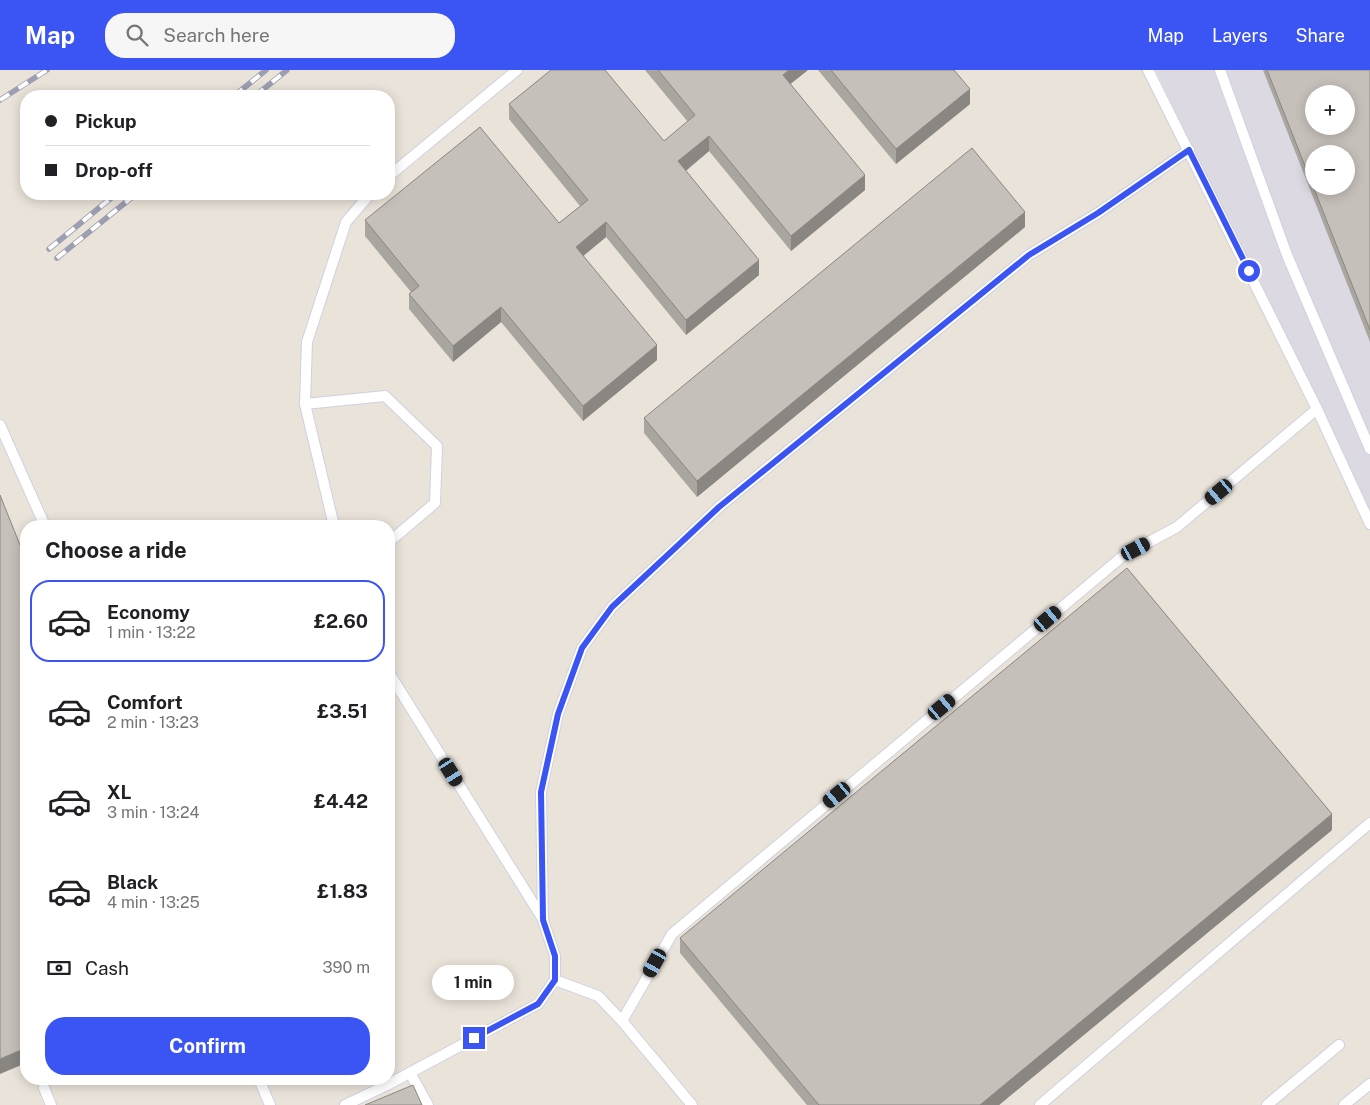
<!DOCTYPE html>
<html lang="en">
<head>
<meta charset="utf-8">
<style>
  body { margin:0; font-family:"Public Sans",sans-serif; background:#f6f6f6; color:#202124; height:100vh; display:flex; flex-direction:column; font-size:19px; white-space:nowrap }
  * { box-sizing:border-box; margin:0 }
  p { font-size:16px; color:#757577 }
  .icon { flex:none; width:28px; height:28px; fill:none; stroke:currentColor; stroke-width:2; stroke-linecap:round; stroke-linejoin:round }
  .map { position:relative; flex:1; overflow:hidden }
  .side { position:absolute; left:20px; top:450px; width:375px; height:565px; display:flex; flex-direction:column; background:#fff; border-radius:20px; box-shadow:0 2px 12px #0003 }
  .side>* { flex:none }
  .top-card { position:absolute; left:20px; top:20px; width:375px; height:110px; border-radius:20px; box-shadow:0 2px 12px #0003; display:grid; align-content:center; height:110px; padding:0 25px; background:#fff }
  .fabs { position:absolute; left:1305px; top:15px; display:grid; gap:10px }
  .fabs a { display:grid; place-items:center; width:50px; height:50px; border-radius:50%; background:#fff; box-shadow:0 2px 12px #0003; font-size:25px }
  .end { position:absolute; width:22px; height:22px; margin:-11px; border:6px solid #3b54f4; background:#fff; box-shadow:0 0 0 2px #fff }
  .from { border-radius:50% }
  .bubble { position:absolute; height:35px; border-radius:18px; background:#fff; box-shadow:0 2px 12px #0003; font-size:16px; font-weight:700; line-height:35px; text-align:center }
  .car { position:absolute; width:15px; height:30px; margin:-15px -8px; border-radius:6px; box-shadow:0 0 4px 1px #0007; background:linear-gradient(#222 24%,#8ab4d8 0 40%,#222 0 76%,#8ab4d8 0 86%,#222 0) }
  .top-card b { display:flex; align-items:center; gap:18px; height:48px; font-size:19px }
  .top-card b+b { border-top:1px solid #e0e0e0 }
  .top-card i { width:12px; height:12px; background:#202124 }
  ul { padding:0; list-style:none }
  li { display:flex; align-items:center; gap:15px; height:82px; margin:0 10px 8px; padding:0 15px; border:2px solid transparent; border-radius:20px }
  li div { flex:1 }
  li b { display:block; font-size:19px }
  li em { font-style:normal; font-weight:700 }
  li.active { border-color:#3b54f4 }
  li>.icon { width:45px; height:45px; stroke-width:1.5 }
  h2 { padding:0 25px; font-size:22px; line-height:60px }
  .pay { display:flex; align-items:center; gap:12px; height:55px; padding:0 25px; font-size:19px }
  .pay p { margin-inline-start:auto }
  .primary-button { display:flex; gap:10px; margin-top:auto; padding:10px 25px }
  .primary-button a { flex:1; height:58px; border-radius:20px; background:#3b54f4; color:#fff; font-size:20px; font-weight:700; line-height:58px; text-align:center }
  header { display:flex; align-items:center; gap:30px; box-sizing:border-box; height:70px; padding:0 25px; background:#3b54f4; color:#fff }
  header strong { font-size:24px }
  nav { display:flex; gap:28px; margin-inline-start:auto; font-size:18px }
  .search { width:350px; height:45px; background:#f6f6f6; display:flex; align-items:center; gap:12px; box-sizing:border-box; padding:0 18px; border-radius:20px; color:#757577; font-size:19px }
  .map>svg:first-child { display:block }
</style>
</head>
<body>
<header>
<strong>Map</strong>
<div class="search"><svg class="icon" aria-label="search" viewBox="0 0 24 24"><circle cx="10" cy="10" r="6"/><path d="M15 15l6 6"/></svg>Search here</div>
<nav><a>Map</a><a>Layers</a><a>Share</a></nav>
</header>
<div class="map">
<svg width="1370" height="1035" viewBox="0 0 1370 1035">
  <rect width="100%" height="100%" fill="#eae3d9"/>
  <path fill="#dcd9e2" fill-rule="evenodd" d="M1156,0H1370V458ZM1314,24H1346V56H1314ZM1314,84H1346V116H1314Z"/>
  <g fill="none" stroke-linecap="round" stroke-linejoin="round">
    <defs>
      <g id="lane">
        <path d="M1148,0L1317,339L1370,454"/>
        <path d="M1220,0L1287,185L1370,379"/>
        <path d="M389,106L517,0"/>
        <path d="M305,334L385,326L437,376L435,433L395,467L389,470"/>
        <path d="M0,355L45,456"/>
        <path d="M334,456L305,334L307,272L346,152L370,124"/>
        <path d="M389,603L543,849"/>
        <path d="M555,910L598,926L622,951L692,1035"/>
        <path d="M622,951L672,864L1123,486L1177,457L1317,339"/>
        <path d="M410,1003L428,1035"/>
        <path d="M259,1009L270,1035"/>
        <path d="M44,1018L51,1035"/>
        <path d="M345,1035L387,1015L538,934L555,910V886L543,850L541,722L558,644L582,578L612,537L719,437L1029,185L1098,143L1189,80"/>
        <path d="M1040,1035L1370,753"/>
        <path d="M1267,1035L1339,975"/>
        <path d="M1344,1035L1370,1014"/>
      </g>
    </defs>
    <use href="#lane" stroke="#ced1e0" stroke-width="12"/>
    <use href="#lane" stroke="#fff" stroke-width="10"/>
    <defs>
      <g id="rail">
        <path d="M234,26L266,0"/>
        <path d="M255,26L287,0"/>
        <path d="M0,30L47,0"/>
        <path d="M49,179L116,124"/>
        <path d="M57,188L136,124"/>
      </g>
    </defs>
    <use href="#rail" stroke="#9c9eb1" stroke-width="5.5"/>
    <use href="#rail" stroke="#fff" stroke-width="4" stroke-dasharray="11" stroke-linecap="butt"/>
  </g>
  <g fill="#a9a59f">
    <path d="M645,0H808L790,14L865,120L791,181L709,81L686,101L759,205L686,265L606,167L583,186L657,290L583,351L501,252L453,292L409,239V224L411,222L365,166V150L559,153L580,136L509,49V34L664,71L688,52Z"/>
    <path d="M818,0H954L970,34L896,94Z"/>
    <path d="M1263,0H1370V272Z"/>
    <path d="M1025,157L697,427L644,363V348Z"/>
    <path d="M1332,760L999,1035H807L680,883V868Z"/>
  </g>
  <g fill="#8a8682">
    <path d="M789,0H808L783,20V5Z"/>
    <path d="M970,19V34L896,94V79Z"/>
    <path d="M709,66V81L678,107V91Z"/>
    <path d="M865,105V120L791,181V166Z"/>
    <path d="M1025,142V157L697,427V411Z"/>
    <path d="M606,152V167L576,192V177Z"/>
    <path d="M759,190V205L686,265V250Z"/>
    <path d="M501,237V252L453,292V276Z"/>
    <path d="M657,275V290L583,351V336Z"/>
    <path d="M1332,744V760L999,1035H980Z"/>
    <path d="M26,978V993L0,1004V989Z"/>
  </g>
  <g fill="#c5c0b9" stroke="#8a8682" fill-rule="evenodd">
    <path d="M551,0H605L664,71L695,45L658,0H789L783,5L865,105L791,166L709,66L678,91L759,190L686,250L606,152L576,177L657,275L583,336L501,237L453,276L409,224L419,216L365,150L480,57L559,153L588,130L509,34Z"/>
    <path d="M831,0H954L970,19L896,79Z"/>
    <path d="M1267,0H1370V260ZM1314,24H1346V56H1314ZM1314,84H1346V116H1314Z"/>
    <path d="M972,78L1025,142L697,411L644,348Z"/>
    <path d="M0,425L26,490V978L0,989Z"/>
    <path d="M1127,498L1332,744L980,1035H819L680,868Z"/>
    <path d="M413,1015L422,1035H365Z"/>
  </g>
  <g fill="none" stroke-linecap="round" stroke-linejoin="round">
    <path stroke="#3b54f4" stroke-width="6" d="M474,968L538,934L555,910V886L543,850L541,722L558,644L582,578L612,537L719,437L1029,185L1098,143L1189,80L1249,201"/>
  </g>
</svg>
<div class="fabs">
<a>+</a>
<a>−</a>
</div>
<i class="end from" style="left:1249px;top:201px"></i>
<i class="end" style="left:474px;top:968px"></i>
<div class="bubble" style="left:432px;top:895px;width:82px">1 min</div>
<i class="car" style="left:1219px;top:422px;rotate:230deg"></i>
<i class="car" style="left:1136px;top:479px;rotate:62deg"></i>
<i class="car" style="left:1048px;top:549px;rotate:50deg"></i>
<i class="car" style="left:942px;top:637px;rotate:50deg"></i>
<i class="car" style="left:451px;top:702px;rotate:148deg"></i>
<i class="car" style="left:837px;top:725px;rotate:230deg"></i>
<i class="car" style="left:655px;top:893px;rotate:209deg"></i>
<div class="top-card">
<b><i class="from"></i>Pickup</b>
<b><i></i>Drop-off</b>
</div>
<section class="side">
<h2>Choose a ride</h2>
<ul>
<li class="active"><svg class="icon" aria-label="car" viewBox="0 0 24 24"><path d="M5 17H2v-5l4-1 3-4h7l3 4 3 1v5h-3M9 17h6M6 11h13"/><circle cx="7" cy="17" r="2"/><circle cx="17" cy="17" r="2"/></svg><div><b>Economy</b><p>1 min · 13:22</p></div><em>£2.60</em></li>
<li><svg class="icon" aria-label="car" viewBox="0 0 24 24"><path d="M5 17H2v-5l4-1 3-4h7l3 4 3 1v5h-3M9 17h6M6 11h13"/><circle cx="7" cy="17" r="2"/><circle cx="17" cy="17" r="2"/></svg><div><b>Comfort</b><p>2 min · 13:23</p></div><em>£3.51</em></li>
<li><svg class="icon" aria-label="car" viewBox="0 0 24 24"><path d="M5 17H2v-5l4-1 3-4h7l3 4 3 1v5h-3M9 17h6M6 11h13"/><circle cx="7" cy="17" r="2"/><circle cx="17" cy="17" r="2"/></svg><div><b>XL</b><p>3 min · 13:24</p></div><em>£4.42</em></li>
<li><svg class="icon" aria-label="car" viewBox="0 0 24 24"><path d="M5 17H2v-5l4-1 3-4h7l3 4 3 1v5h-3M9 17h6M6 11h13"/><circle cx="7" cy="17" r="2"/><circle cx="17" cy="17" r="2"/></svg><div><b>Black</b><p>4 min · 13:25</p></div><em>£1.83</em></li>
</ul>
<div class="pay"><svg class="icon" aria-label="cash" viewBox="0 0 24 24"><path d="M3 7h18v10H3z"/><circle cx="12" cy="12" r="2"/></svg>Cash<p>390 m</p></div>
<div class="primary-button"><a>Confirm</a></div>
</section>
</div>
</body>
</html>
